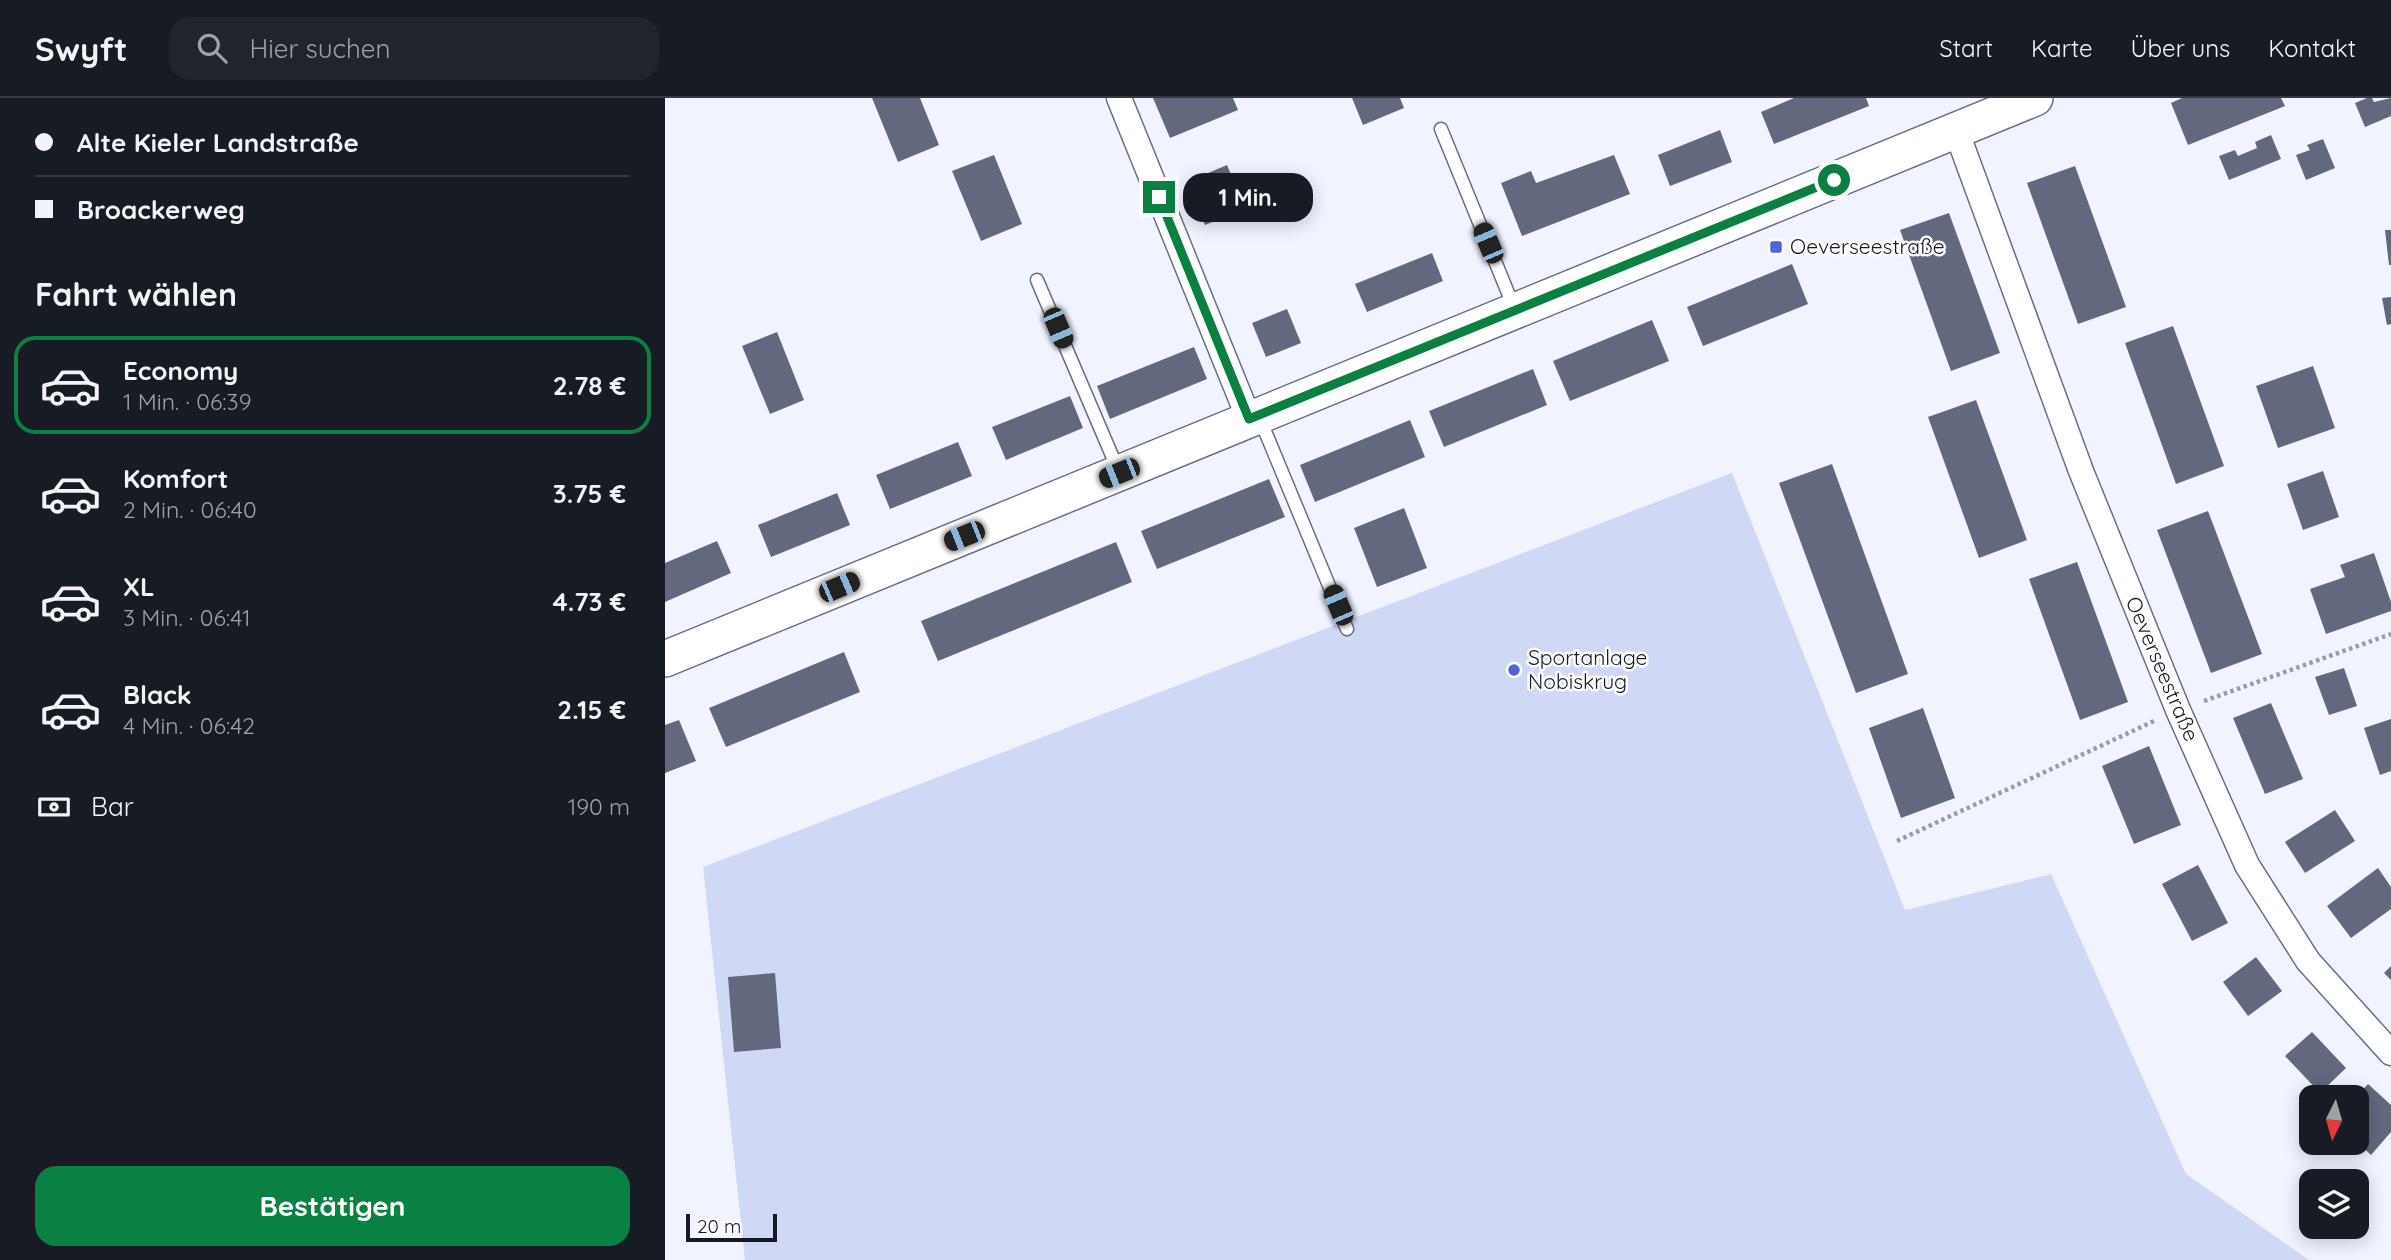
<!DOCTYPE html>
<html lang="de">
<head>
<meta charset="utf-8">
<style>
  body { margin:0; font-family:Quicksand,sans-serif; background:#20242c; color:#f1f3f6; height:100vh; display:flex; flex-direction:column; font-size:26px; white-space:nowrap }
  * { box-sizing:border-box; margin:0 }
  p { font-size:23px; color:#9ea1a6 }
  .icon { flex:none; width:38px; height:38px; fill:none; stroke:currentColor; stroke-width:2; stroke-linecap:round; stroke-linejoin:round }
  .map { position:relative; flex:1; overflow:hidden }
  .panel { display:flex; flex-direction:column; background:#171b24; width:665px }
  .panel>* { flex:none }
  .guide { display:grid; align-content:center; height:154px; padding:0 35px; background:#171b24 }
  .needle { width:46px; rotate:185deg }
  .tools { position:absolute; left:1634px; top:987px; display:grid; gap:14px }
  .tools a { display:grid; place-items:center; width:70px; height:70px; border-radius:14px; background:#171b24; box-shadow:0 4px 18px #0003; font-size:35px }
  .scale { position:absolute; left:21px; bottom:18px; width:91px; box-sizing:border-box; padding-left:7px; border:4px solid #171a22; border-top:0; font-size:19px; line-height:24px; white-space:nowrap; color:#171a22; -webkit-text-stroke:5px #fff; paint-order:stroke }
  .end { position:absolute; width:32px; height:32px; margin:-16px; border:9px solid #0b8043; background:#fff; box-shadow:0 0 0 4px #fff }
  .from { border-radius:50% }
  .bubble { position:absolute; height:49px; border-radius:21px; background:#171b24; box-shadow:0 4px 18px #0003; font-size:23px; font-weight:800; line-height:49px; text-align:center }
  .car { position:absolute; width:21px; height:42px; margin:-21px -10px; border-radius:9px; box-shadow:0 0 5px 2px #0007; background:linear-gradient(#222 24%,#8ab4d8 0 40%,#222 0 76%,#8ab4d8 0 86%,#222 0) }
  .guide b { display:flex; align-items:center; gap:24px; height:66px; font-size:26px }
  .guide b+b { border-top:2px solid #363941 }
  .guide i { width:18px; height:18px; background:#f1f3f6 }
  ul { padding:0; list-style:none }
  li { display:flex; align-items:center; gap:21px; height:98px; margin:0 14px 10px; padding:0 21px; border:4px solid transparent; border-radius:21px }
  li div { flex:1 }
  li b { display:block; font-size:26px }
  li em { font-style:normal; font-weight:800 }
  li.current { border-color:#0b8043 }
  li>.icon { width:63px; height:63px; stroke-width:1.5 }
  h2 { padding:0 35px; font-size:32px; line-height:84px }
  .pay { display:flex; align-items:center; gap:18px; height:77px; padding:0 35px; font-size:26px }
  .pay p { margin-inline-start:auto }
  .action { display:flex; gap:14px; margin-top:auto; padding:14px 35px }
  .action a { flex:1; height:80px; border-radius:21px; background:#0b8043; color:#fff; font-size:28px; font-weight:800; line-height:80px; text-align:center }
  header { display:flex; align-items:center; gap:42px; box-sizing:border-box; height:98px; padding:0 35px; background:#171b24; border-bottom:2px solid #363941 }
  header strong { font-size:33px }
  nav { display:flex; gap:38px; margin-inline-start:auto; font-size:24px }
  .search { width:490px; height:63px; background:#20242c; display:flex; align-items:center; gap:18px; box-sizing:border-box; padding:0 24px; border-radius:21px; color:#9ea1a6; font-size:26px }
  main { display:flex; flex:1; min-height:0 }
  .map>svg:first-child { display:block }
</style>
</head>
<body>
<header>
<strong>Swyft</strong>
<div class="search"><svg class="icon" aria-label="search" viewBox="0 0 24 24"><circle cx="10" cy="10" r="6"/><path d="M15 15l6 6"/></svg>Hier suchen</div>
<nav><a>Start</a><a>Karte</a><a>Über uns</a><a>Kontakt</a></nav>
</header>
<main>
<section class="panel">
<div class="guide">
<b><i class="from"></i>Alte Kieler Landstraße</b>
<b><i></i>Broackerweg</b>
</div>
<h2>Fahrt wählen</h2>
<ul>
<li class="current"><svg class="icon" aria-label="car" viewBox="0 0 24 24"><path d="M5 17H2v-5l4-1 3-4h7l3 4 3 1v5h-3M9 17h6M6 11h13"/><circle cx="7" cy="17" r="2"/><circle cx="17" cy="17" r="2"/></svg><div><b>Economy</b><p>1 Min. · 06:39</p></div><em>2.78 €</em></li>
<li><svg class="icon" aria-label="car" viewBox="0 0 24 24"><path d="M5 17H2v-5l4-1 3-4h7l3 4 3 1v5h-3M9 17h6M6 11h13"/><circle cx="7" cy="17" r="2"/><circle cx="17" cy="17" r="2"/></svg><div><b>Komfort</b><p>2 Min. · 06:40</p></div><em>3.75 €</em></li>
<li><svg class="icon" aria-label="car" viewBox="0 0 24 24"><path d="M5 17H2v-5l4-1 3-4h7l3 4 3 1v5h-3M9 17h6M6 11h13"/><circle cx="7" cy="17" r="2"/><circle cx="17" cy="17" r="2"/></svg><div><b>XL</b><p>3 Min. · 06:41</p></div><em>4.73 €</em></li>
<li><svg class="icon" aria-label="car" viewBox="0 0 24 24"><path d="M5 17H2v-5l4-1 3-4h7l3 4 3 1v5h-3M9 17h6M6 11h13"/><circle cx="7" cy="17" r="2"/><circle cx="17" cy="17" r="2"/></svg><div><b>Black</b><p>4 Min. · 06:42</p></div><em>2.15 €</em></li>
</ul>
<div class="pay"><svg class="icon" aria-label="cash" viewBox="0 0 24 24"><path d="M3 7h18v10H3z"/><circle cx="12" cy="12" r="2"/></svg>Bar<p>190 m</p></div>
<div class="action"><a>Bestätigen</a></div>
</section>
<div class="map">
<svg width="1726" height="1162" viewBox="0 0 1726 1162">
  <rect width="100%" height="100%" fill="#f1f4ff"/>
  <path fill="#cfd8f4" d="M1067,375L1240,812L1386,776L1521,1076L1644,1162H80L38,769Z"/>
  <g fill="#62687e">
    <path d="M207,0H255L274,47L233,64Z"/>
    <path d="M488,0H568L573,12L505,40Z"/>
    <path d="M687,0H735L739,10L698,27Z"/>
    <path d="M1129,0H1201L1204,8L1109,46L1096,14Z"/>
    <path d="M1517,0H1616L1620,8L1523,47L1506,5Z"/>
    <path d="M1702,0H1707L1709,4L1726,0V18L1700,29L1690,5Z"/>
    <path d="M1055,32L1067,64L1005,88L993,57Z"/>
    <path d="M1606,37L1616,61L1564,82L1554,58L1570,52L1573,58L1592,50L1590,44Z"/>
    <path d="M1658,41L1670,70L1641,82L1631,57L1645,52L1642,47Z"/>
    <path d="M329,57L357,126L316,143L287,73Z"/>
    <path d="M949,57L965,96L857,138L836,85L866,73L871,85Z"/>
    <path d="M562,67L580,111L540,127L522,84Z"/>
    <path d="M1410,68L1461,209L1413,226L1362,85Z"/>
    <path d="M1284,115L1335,255L1286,273L1235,132Z"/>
    <path d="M1720,132H1726V167H1724Z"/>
    <path d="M767,155L778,183L702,214L690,186Z"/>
    <path d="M1127,166L1143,206L1038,248L1022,209Z"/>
    <path d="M1726,199V226L1722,227L1717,200Z"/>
    <path d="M622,211L636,245L601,259L587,225Z"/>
    <path d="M987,222L1004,263L905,303L888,263Z"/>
    <path d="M1508,228L1559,368L1511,386L1460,245Z"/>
    <path d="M112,234L139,302L105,316L77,248Z"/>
    <path d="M529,249L542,281L445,321L432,288Z"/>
    <path d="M1648,268L1670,330L1613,350L1591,288Z"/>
    <path d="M868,271L882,307L779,349L764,313Z"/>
    <path d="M405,298L418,330L341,362L327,329Z"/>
    <path d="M1311,302L1362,442L1314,460L1263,319Z"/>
    <path d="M745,322L760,359L650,404L635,367Z"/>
    <path d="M293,344L307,378L225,411L211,377Z"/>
    <path d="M1167,366L1243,576L1191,595L1114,385Z"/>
    <path d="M1658,373L1674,419L1638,432L1622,386Z"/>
    <path d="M604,381L620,419L492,471L476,433Z"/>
    <path d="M172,395L185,427L106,459L93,427Z"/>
    <path d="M739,410L762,470L712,489L689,430Z"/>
    <path d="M1543,413L1597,556L1546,575L1492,432Z"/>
    <path d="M52,443L66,475L0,504V465Z"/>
    <path d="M451,444L467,484L273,563L256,523Z"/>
    <path d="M1709,455L1726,504V513L1661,536L1645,491L1680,479L1675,467Z"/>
    <path d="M1412,464L1463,604L1415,622L1364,481Z"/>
    <path d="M179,554L195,594L61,649L44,610Z"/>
    <path d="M1679,570L1692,608L1664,617L1650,579Z"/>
    <path d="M1606,605L1638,681L1600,696L1568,620Z"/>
    <path d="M1258,610L1290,700L1236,720L1204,630Z"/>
    <path d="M1726,621V673L1715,677L1699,630Z"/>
    <path d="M14,622L31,663L0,675V627Z"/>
    <path d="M1484,648L1516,727L1469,746L1437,668Z"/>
    <path d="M1670,712L1690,743L1640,775L1620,744Z"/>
    <path d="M1533,767L1563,825L1527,843L1497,786Z"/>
    <path d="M1713,770L1726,789V811L1686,840L1662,808Z"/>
    <path d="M1591,859L1617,893L1583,918L1558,884Z"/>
    <path d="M1726,868V882L1719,875Z"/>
    <path d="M110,875L116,950L69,954L63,879Z"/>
    <path d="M1647,934L1681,970L1655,995L1620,958Z"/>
    <path d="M1703,986L1726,1007V1034L1706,1057L1692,1044V998Z"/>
  </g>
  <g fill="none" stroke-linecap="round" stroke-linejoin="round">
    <defs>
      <g id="lane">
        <path d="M776,31L850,212"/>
        <path d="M372,182L454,374"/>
        <path d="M595,321L682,531"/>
      </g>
      <g id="street">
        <path d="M454,0L584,321"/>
        <path d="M1291,32L1416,373L1513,612L1582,767L1643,863L1726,955"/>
      </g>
      <path id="secondary" d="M0,561L1370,0"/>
    </defs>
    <use href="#lane" stroke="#686f85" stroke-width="15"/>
    <use href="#street" stroke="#686f85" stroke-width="27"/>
    <use href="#secondary" stroke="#686f85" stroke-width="38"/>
    <g stroke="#999ca6" stroke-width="4.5" stroke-dasharray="3.5 3.5" stroke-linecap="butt">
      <path d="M1539,603L1726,536"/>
      <path d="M1232,743L1489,623"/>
    </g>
    <use href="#lane" stroke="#fff" stroke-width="12"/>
    <use href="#street" stroke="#fff" stroke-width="24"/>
    <use href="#secondary" stroke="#fff" stroke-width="35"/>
  </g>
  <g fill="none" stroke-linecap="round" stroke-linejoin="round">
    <path stroke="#0b8043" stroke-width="9" d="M494,99L584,321L1169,82"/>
  </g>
  <g fill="#5164da" stroke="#fff" stroke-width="2.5">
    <rect x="1104" y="142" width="14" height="14" rx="3.5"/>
    <circle cx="849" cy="572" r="7"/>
  </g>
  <g text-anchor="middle" stroke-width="5" stroke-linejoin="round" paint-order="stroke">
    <g font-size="21" fill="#171a22" stroke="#fff" text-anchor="start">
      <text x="1125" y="156">Oeverseestraße</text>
      <text x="863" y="567">Sportanlage<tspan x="863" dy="24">Nobiskrug</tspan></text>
    </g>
    <g font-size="21" fill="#171a22" stroke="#fff">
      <text transform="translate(1497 571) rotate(67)" y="7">Oeverseestraße</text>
    </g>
  </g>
</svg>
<div class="tools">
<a><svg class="needle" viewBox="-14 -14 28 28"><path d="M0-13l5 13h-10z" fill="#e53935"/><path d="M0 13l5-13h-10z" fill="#9ea1a6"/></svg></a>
<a><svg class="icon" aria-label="layers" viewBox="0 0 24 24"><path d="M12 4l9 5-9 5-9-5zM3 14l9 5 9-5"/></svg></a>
</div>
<div class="scale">20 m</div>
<i class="end from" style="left:1169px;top:82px"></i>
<i class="end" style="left:494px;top:99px"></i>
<div class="bubble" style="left:518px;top:75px;width:130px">1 Min.</div>
<i class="car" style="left:823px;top:145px;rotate:337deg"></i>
<i class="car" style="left:393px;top:230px;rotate:157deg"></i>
<i class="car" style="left:454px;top:375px;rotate:248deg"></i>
<i class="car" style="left:299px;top:438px;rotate:248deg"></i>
<i class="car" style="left:174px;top:489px;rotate:67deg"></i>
<i class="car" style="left:673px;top:507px;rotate:337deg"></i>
</div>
</main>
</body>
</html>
